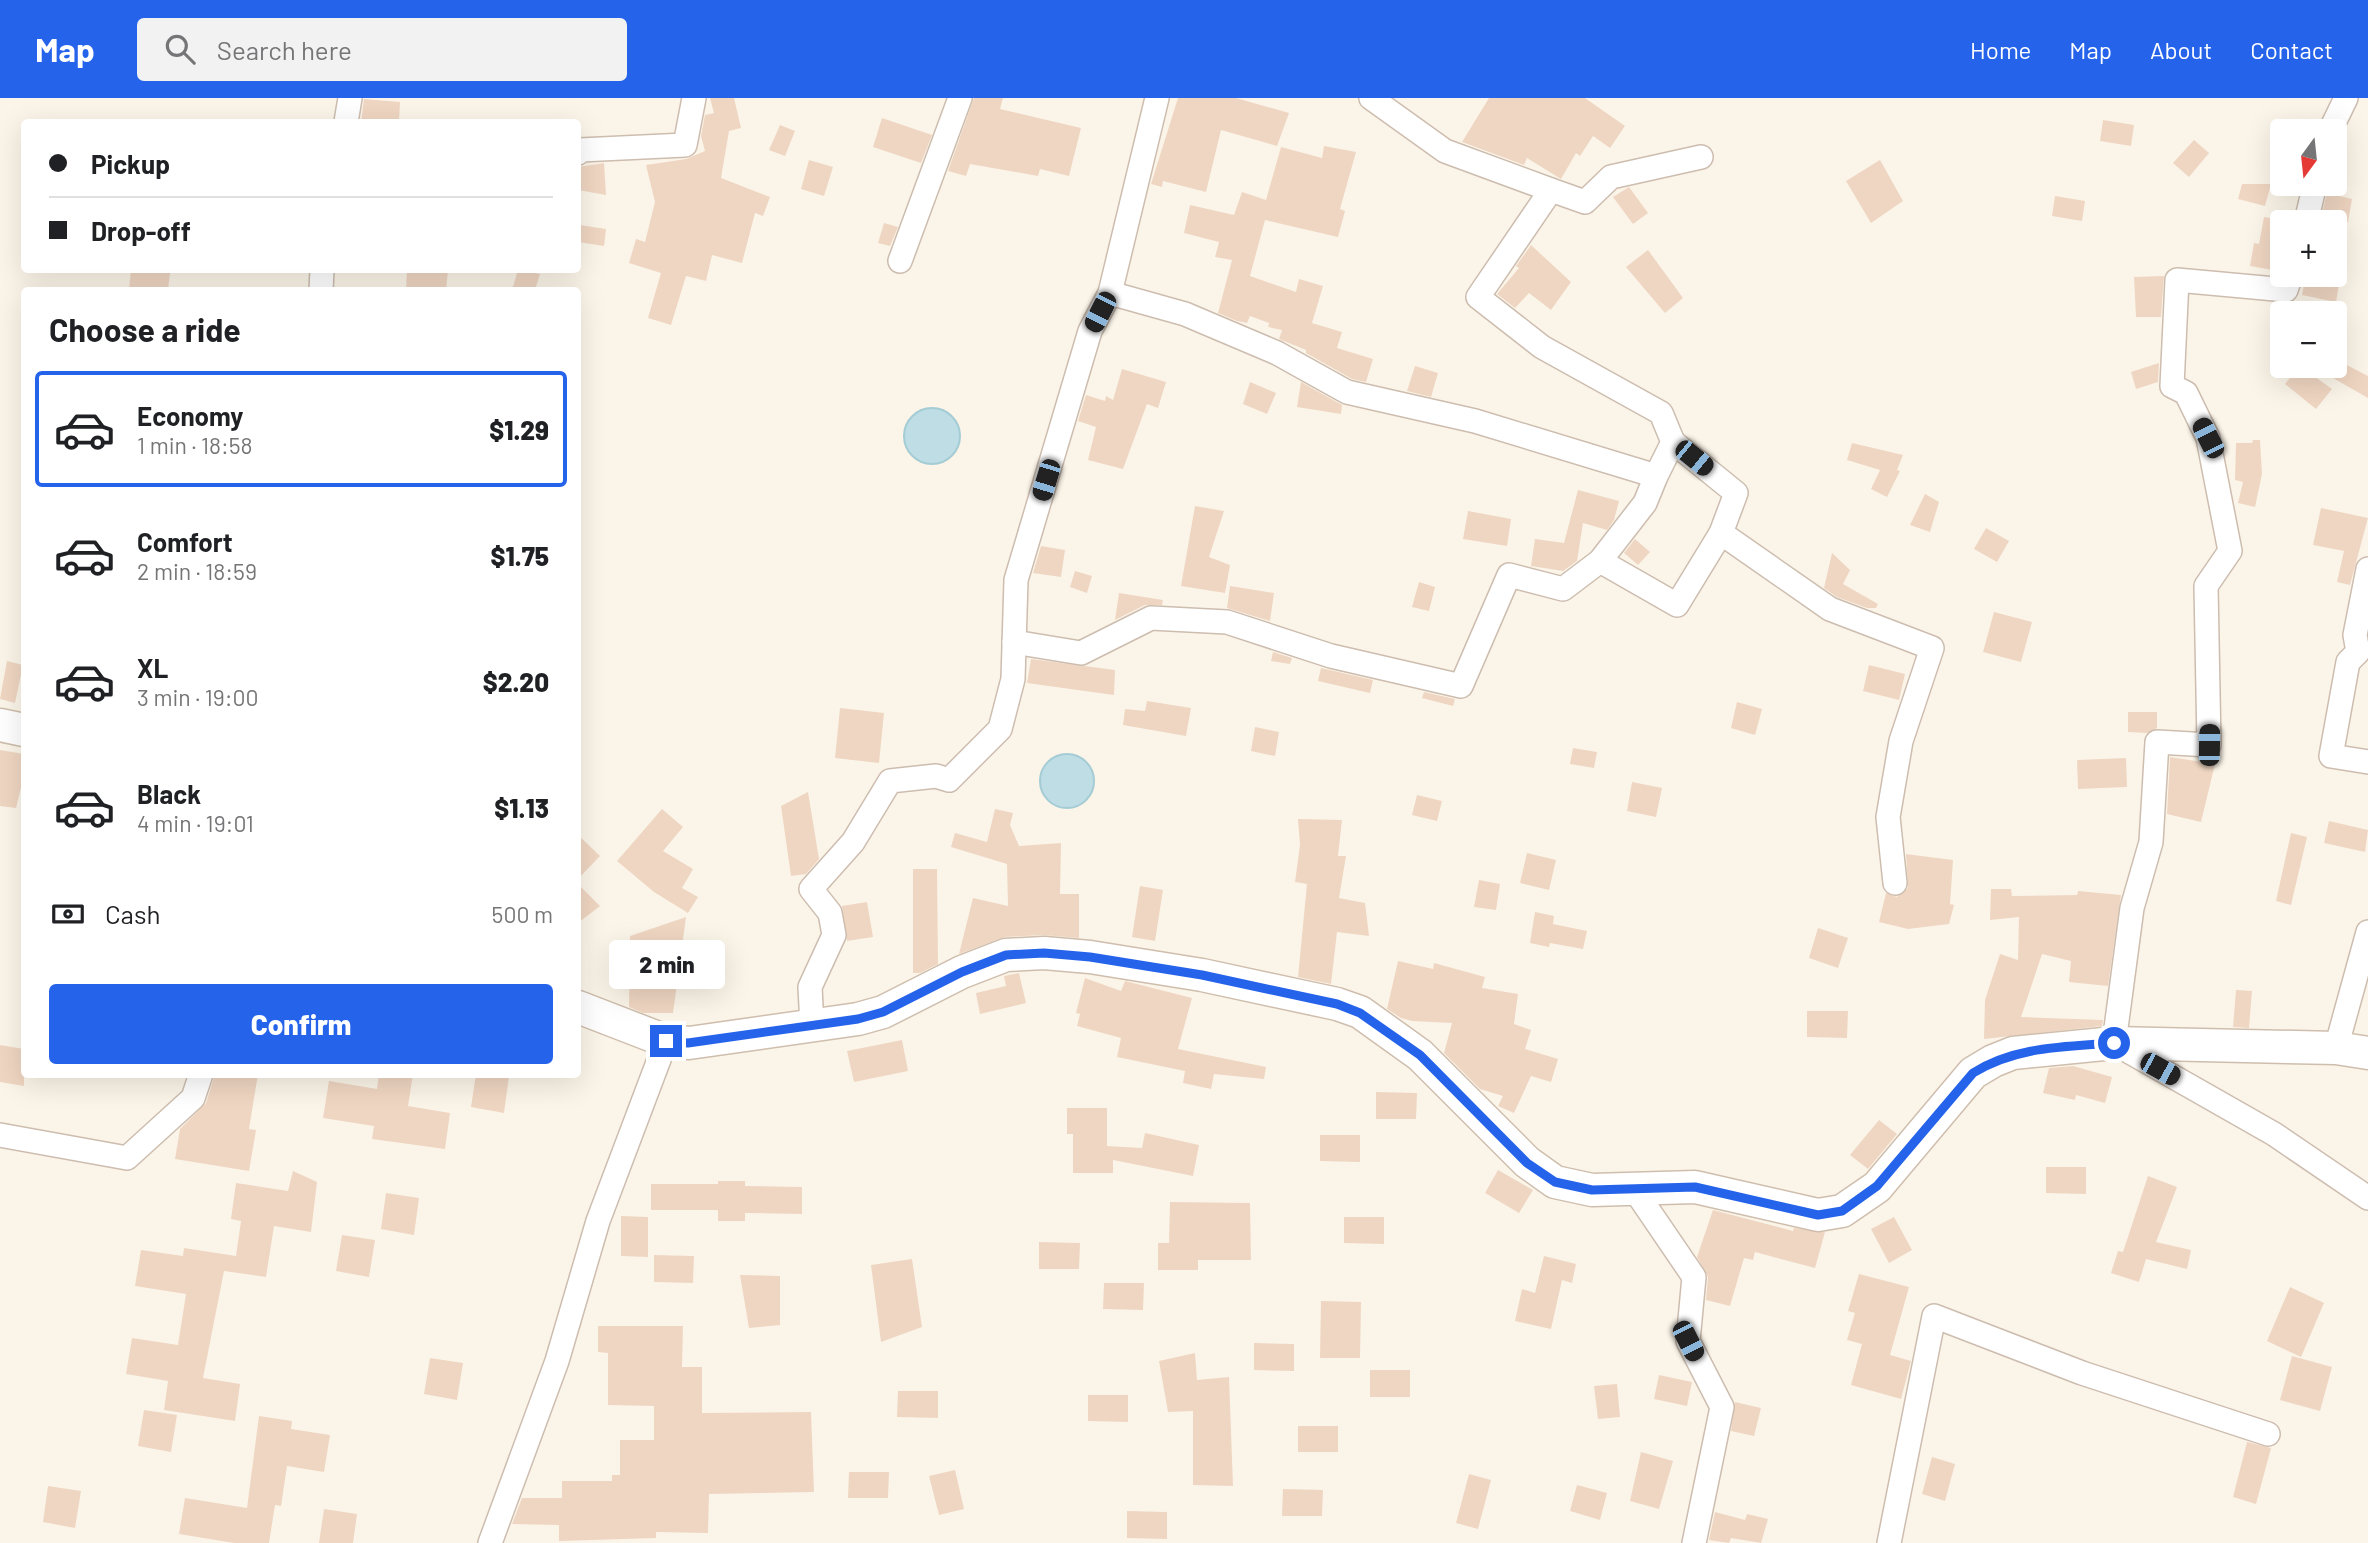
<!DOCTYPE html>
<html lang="en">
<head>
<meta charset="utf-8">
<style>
  body { margin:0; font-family:Barlow,sans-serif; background:#f2f2f2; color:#202124; height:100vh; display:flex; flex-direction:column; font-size:26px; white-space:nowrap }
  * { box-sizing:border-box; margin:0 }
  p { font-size:23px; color:#757577 }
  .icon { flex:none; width:38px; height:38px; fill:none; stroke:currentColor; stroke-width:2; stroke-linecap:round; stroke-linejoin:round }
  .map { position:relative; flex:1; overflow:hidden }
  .drawer { position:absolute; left:21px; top:189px; width:560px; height:791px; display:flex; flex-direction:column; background:#fff; border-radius:7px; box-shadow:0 7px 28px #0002 }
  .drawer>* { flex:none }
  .hud { position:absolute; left:21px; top:21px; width:560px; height:154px; border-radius:7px; box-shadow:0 7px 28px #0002; display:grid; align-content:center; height:154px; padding:0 28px; background:#fff }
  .needle { width:46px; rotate:195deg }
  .tools { position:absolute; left:2270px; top:21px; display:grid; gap:14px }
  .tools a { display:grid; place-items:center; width:77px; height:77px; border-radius:7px; background:#fff; box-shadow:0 7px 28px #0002; font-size:35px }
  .end { position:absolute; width:32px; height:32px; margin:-16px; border:9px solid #2563eb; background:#fff; box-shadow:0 0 0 4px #fff }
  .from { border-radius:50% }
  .bubble { position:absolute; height:49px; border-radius:7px; background:#fff; box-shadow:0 7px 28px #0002; font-size:23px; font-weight:800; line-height:49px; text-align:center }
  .car { position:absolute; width:21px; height:42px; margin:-21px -10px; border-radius:9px; box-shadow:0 0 5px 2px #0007; background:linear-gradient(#222 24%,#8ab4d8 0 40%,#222 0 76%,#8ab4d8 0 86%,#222 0) }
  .hud b { display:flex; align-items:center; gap:24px; height:66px; font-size:26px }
  .hud b+b { border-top:2px solid #e0e0e0 }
  .hud i { width:18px; height:18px; background:#202124 }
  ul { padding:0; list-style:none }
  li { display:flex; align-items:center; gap:21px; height:116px; margin:0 14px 10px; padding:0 14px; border:4px solid transparent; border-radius:7px }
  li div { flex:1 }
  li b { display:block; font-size:26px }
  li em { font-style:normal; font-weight:800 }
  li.active { border-color:#2563eb }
  li>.icon { width:63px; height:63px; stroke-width:1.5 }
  h2 { padding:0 28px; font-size:32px; line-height:84px }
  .pay { display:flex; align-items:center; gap:18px; height:77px; padding:0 28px; font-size:26px }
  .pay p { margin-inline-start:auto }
  .primary-button { display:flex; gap:14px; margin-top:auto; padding:14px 28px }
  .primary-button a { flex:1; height:80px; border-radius:7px; background:#2563eb; color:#fff; font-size:28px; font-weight:800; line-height:80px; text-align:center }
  header { display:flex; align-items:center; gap:42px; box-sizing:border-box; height:98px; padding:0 35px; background:#2563eb; color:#fff }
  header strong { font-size:33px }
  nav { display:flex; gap:38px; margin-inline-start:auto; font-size:24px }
  .search { width:490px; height:63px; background:#f2f2f2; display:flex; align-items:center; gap:18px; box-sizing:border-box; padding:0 24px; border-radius:7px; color:#757577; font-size:26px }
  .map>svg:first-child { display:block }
</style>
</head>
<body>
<header>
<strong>Map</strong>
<div class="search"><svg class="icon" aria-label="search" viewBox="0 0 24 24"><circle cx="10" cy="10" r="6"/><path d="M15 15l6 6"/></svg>Search here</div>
<nav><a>Home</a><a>Map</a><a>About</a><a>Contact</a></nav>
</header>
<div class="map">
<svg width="2368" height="1445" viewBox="0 0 2368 1445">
  <rect width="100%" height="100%" fill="#fbf5e9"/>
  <g fill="#bedde4" stroke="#a5ccd5" stroke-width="2">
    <circle cx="932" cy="338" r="28"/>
    <circle cx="1067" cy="683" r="27"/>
  </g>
  <g fill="#efd6c2">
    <path d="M710,0H734L741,30L729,33L721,80L770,99L763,118L755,115L742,165L712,157L706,183L686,178L671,227L648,220L661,175L629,165L636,141L645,144L655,104L646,67L686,61L705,53L701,38L705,17L714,15Z"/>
    <path d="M974,0H1003L1000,11L1081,30L1069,78L1040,71L1038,78L970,66L966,78L948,73Z"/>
    <path d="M1178,0H1236L1289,15L1277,48L1221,32L1206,94L1163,83L1162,89L1151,86Z"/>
    <path d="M1489,0H1585L1625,28L1610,50L1593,38L1580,58L1576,55L1561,81L1527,60L1524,67L1462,44Z"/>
    <path d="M364,1L400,4L399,24H361Z"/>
    <path d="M882,20L932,37L921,65L873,49Z"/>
    <path d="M2103,22L2134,27L2131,48L2100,43Z"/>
    <path d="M780,27L795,33L785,58L769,52Z"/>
    <path d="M2194,42L2209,55L2189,79L2173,65Z"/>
    <path d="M1324,48L1356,54L1340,111L1345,113L1338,139L1265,122L1250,178L1296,194L1299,181L1323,188L1312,225L1342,234L1337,250L1373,261L1366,284L1352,281L1306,255V252L1279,241L1282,232L1268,229L1269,225L1250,218L1247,225L1237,223L1218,215L1232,162L1215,159L1219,144L1184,135L1190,107L1234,117L1242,94L1266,102L1281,49L1322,60Z"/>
    <path d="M809,62L833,69L824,98L801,91Z"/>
    <path d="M1880,62L1903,103L1871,125L1846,83Z"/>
    <path d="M604,65L606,97L578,92V69Z"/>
    <path d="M2242,86H2271L2265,108L2238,101Z"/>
    <path d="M1629,89L1648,115L1633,126L1613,99Z"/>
    <path d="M2327,95L2352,101L2348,124H2320Z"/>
    <path d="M2055,98L2085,103L2082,123L2052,118Z"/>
    <path d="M2264,119L2282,122V166L2278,173L2250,168L2254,145L2259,146Z"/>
    <path d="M884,125L898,129L890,148L878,145Z"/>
    <path d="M580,127L606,131L604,148L578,144Z"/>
    <path d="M1531,147L1571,184L1551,212L1529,195L1515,210L1497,196L1519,170L1516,168Z"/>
    <path d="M1648,152L1683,200L1665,215L1626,169Z"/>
    <path d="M131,172L170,175L168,192H129Z"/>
    <path d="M407,172H448L446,192H406Z"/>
    <path d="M518,172L540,176L535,192H512Z"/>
    <path d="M2306,177H2334L2333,179L2340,181L2336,204L2302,197Z"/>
    <path d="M2164,178L2161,219H2136L2134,179Z"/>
    <path d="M2341,264L2368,278V300L2333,280Z"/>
    <path d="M2159,265L2158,284L2136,291L2131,274Z"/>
    <path d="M1415,268L1438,275L1431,299L1407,293Z"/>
    <path d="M2300,268L2332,291L2316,311L2285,286Z"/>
    <path d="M1122,271L1166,284L1158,310L1147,306L1123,371L1088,362L1096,329L1078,323L1086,297L1105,303L1106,298L1113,302Z"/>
    <path d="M1250,284L1276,295L1267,316L1243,306Z"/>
    <path d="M1301,284L1342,307L1341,316L1297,309Z"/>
    <path d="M2253,342H2260L2262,376L2255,409L2238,405L2243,384L2235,382L2236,345H2252Z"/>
    <path d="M1852,345L1903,357L1897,372L1900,373L1887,399L1871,391L1880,372L1847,362Z"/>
    <path d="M1578,392L1619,403L1614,422L1607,432L1583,425L1577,463L1563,473L1531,468L1535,441L1564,445Z"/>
    <path d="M1925,396L1939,404L1930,434L1910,427Z"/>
    <path d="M1195,408L1224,413L1209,459L1230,467L1225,495L1181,488Z"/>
    <path d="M2321,410L2368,420L2350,487L2337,484L2344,453L2313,447Z"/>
    <path d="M1468,413L1511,421L1507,448L1463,441Z"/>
    <path d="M1986,430L2009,443L1997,464L1974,451Z"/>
    <path d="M1635,441L1650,454L1638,467L1624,455Z"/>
    <path d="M1041,448L1065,452L1061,479L1033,475Z"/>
    <path d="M1832,455L1850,472L1843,486L1878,506L1876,510H1867L1837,499L1824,490Z"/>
    <path d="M1075,473L1092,478L1087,495L1070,489Z"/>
    <path d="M1419,484L1435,489L1429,513L1412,509Z"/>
    <path d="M1230,488L1274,495L1270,523L1227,510Z"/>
    <path d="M1119,495L1163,502L1162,507H1145L1115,522Z"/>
    <path d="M1994,514L2032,524L2021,564L1983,554Z"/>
    <path d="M1273,554L1292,560L1290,566L1271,563Z"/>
    <path d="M1031,561L1115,572L1114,597L1027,585Z"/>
    <path d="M7,563L23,567L15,605L0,601Z"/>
    <path d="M1869,567L1905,576L1899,602L1863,593Z"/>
    <path d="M1321,570L1373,582L1370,595L1318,583Z"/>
    <path d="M1424,594L1455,601L1453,608L1422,600Z"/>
    <path d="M1147,603L1191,610L1186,638L1123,627L1125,611L1145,613Z"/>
    <path d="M1737,604L1762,611L1755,637L1731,630Z"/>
    <path d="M840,610L884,615L879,665L835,660Z"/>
    <path d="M2128,614H2157V630L2147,635L2128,634Z"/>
    <path d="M1255,629L1279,634L1275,658L1251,653Z"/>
    <path d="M1573,650L1597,654L1594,670L1570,666Z"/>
    <path d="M0,652L24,656V677L16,710L0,708Z"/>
    <path d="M2170,659L2215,666L2201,724L2167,716Z"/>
    <path d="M2126,660L2127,689L2078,691L2077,662Z"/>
    <path d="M1632,684L1662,690L1656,719L1627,713Z"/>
    <path d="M808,694L819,761L806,776L791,778L781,708Z"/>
    <path d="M1417,697L1442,703L1437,723L1412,717Z"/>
    <path d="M662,711L683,729L663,753L693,771L682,790L698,799L688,815L654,794L617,763Z"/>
    <path d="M995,711L1013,715L1010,727L1019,748L1061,745L1060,796H1079V840L1043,837L1005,839L959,856L973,800L1008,808L1007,766L951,749L955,735L987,744Z"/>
    <path d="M1298,721L1342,722L1338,758H1346L1339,800L1365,805L1369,838L1337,834L1331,886L1298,879L1307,786L1295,784L1300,747Z"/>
    <path d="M2329,723L2368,732L2365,754L2324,745Z"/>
    <path d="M2291,735L2307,739L2291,807L2276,803Z"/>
    <path d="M578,737L600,758L578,781Z"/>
    <path d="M1527,755L1556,762L1549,792L1520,785Z"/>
    <path d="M1906,756L1953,762L1950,806L1954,807L1949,826L1908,831L1879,824L1886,795L1897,799L1908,790Z"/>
    <path d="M913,771H937L938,866L920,875H913Z"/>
    <path d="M1479,782L1500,786L1496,812L1474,809Z"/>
    <path d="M578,786L600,808L578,825Z"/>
    <path d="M1140,788L1163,792L1155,843L1132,839Z"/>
    <path d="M1991,791H2011L2012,798L2077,797L2078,793L2121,797L2108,888L2069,884L2071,863L2042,856L2021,919L2103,922L2102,928L1984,941L1985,902L2000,856L2018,862L2019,819L1990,822Z"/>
    <path d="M867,804L873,839L847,843L842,808Z"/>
    <path d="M1535,814L1554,818L1553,826L1587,833L1583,851L1550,845L1549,849L1530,845Z"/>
    <path d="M686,819L673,915H643L629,909L630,838Z"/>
    <path d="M1818,830L1848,840L1838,870L1809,860Z"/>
    <path d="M1398,863L1433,871L1434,865L1485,879L1482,890L1518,896L1514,926L1531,932L1525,951L1558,961L1551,984L1531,978L1514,1015L1498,1008L1503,998L1480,991L1444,955L1452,925L1412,923L1401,920L1387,911Z"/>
    <path d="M1019,875L1026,905L980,916L976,895L1006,888L1004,878Z"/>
    <path d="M1085,880L1121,893L1125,883L1192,900L1178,951L1266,969L1264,981L1214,976L1211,991L1183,985L1185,973L1117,959L1121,940L1077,928L1080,916L1076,915Z"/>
    <path d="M2236,892L2252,893L2249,930L2233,929Z"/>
    <path d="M1807,913H1848L1847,940L1807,939Z"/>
    <path d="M902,942L908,973L854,984L847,953Z"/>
    <path d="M0,947L24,951V988L0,984Z"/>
    <path d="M2073,968L2112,979L2105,1005L2076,997L2075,1002L2043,995L2049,970Z"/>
    <path d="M215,976H258L249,1031L256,1032L249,1073L175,1061L180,1031L206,1005Z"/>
    <path d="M379,976H413L408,1008L450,1015L445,1051L372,1041L374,1028L323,1020L329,983L377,991Z"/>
    <path d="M476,976L509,978L504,1015L471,1009Z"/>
    <path d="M1376,994L1417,995L1416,1021H1376Z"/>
    <path d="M1067,1010H1107V1048L1142,1050L1145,1035L1199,1047L1193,1078L1113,1062V1075H1073V1036H1067Z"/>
    <path d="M1879,1022L1897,1036L1868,1071L1850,1057Z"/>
    <path d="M1320,1037H1360V1064L1320,1063Z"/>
    <path d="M2046,1069H2086V1096L2046,1095Z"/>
    <path d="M1498,1072L1533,1092L1519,1115L1485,1095Z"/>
    <path d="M293,1073L317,1084L311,1134L274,1128L266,1179L224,1173L203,1280L240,1286L235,1323L164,1312L168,1283L126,1276L132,1240L178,1247L186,1196L135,1188L141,1152L183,1158L184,1150L236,1158L241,1123L231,1121L236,1085L288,1093Z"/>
    <path d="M2148,1078L2177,1089L2156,1144L2191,1152L2187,1171L2146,1161L2139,1184L2111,1175L2118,1153L2123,1154Z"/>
    <path d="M718,1083H745V1088L802,1089V1116L745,1115V1123H718V1112H651V1086H718Z"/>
    <path d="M386,1095L419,1100L414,1137L381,1131Z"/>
    <path d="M1170,1104L1250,1105L1251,1162H1198V1172H1158V1145H1169Z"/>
    <path d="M1713,1112L1793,1133L1794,1130L1825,1134L1815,1170L1755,1154L1753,1162L1744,1160L1730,1208L1706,1202L1708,1179L1697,1159Z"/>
    <path d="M621,1118L648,1119V1159L621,1158Z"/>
    <path d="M1344,1119H1384V1146L1344,1145Z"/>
    <path d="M1894,1119L1912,1152L1889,1165L1871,1131Z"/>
    <path d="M342,1137L375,1142L369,1179L336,1173Z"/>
    <path d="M1039,1144L1080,1145L1079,1171H1039Z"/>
    <path d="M654,1157L694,1158L693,1185L654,1184Z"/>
    <path d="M1544,1158L1576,1166L1572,1185L1562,1182L1551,1231L1515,1223L1522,1191L1535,1195Z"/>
    <path d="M912,1161L922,1229L881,1244L871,1167Z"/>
    <path d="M1859,1176L1909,1189L1890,1257L1911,1263L1901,1301L1851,1287L1862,1246L1847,1242L1855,1215L1848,1213Z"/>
    <path d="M740,1177L780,1178V1227L749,1230Z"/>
    <path d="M1104,1185H1144L1143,1212L1103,1211Z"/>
    <path d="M2290,1189L2324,1205L2301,1259L2267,1243Z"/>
    <path d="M1321,1203L1361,1204L1360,1260H1320Z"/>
    <path d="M598,1228H683L682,1269H702V1315L811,1314L814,1394L709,1396L708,1435L656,1434V1440L559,1443V1427L512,1426L522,1400H562V1383H612V1377H620V1342H654V1308L608,1307V1255L598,1254Z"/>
    <path d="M1254,1245L1294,1246V1273L1254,1272Z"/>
    <path d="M1195,1255L1197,1282L1229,1279L1233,1388L1193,1387V1313L1168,1314L1159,1263Z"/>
    <path d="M2292,1258L2332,1269L2320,1313L2280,1302Z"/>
    <path d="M430,1260L463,1265L457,1302L424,1296Z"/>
    <rect x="1370" y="1272" width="40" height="27"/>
    <path d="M1659,1277L1692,1284L1687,1308L1654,1301Z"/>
    <path d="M1617,1286L1620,1319L1598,1321L1594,1288Z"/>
    <path d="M898,1293H938V1320L897,1319Z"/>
    <path d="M1088,1297H1128V1324L1088,1323Z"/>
    <path d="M1735,1304L1761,1310L1754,1338L1731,1333Z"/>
    <path d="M144,1312L177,1317L171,1354L138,1348Z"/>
    <path d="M259,1318L292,1323L291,1331L330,1337L324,1374L287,1368L281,1408L275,1407L269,1445H234L179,1436L185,1400L247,1410Z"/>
    <rect x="1298" y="1328" width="40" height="26"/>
    <path d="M2247,1344L2271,1350L2256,1406L2233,1399Z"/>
    <path d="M1641,1354L1673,1363L1659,1411L1630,1403Z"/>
    <path d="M1932,1359L1955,1366L1945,1403L1922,1396Z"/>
    <path d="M955,1372L964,1411L939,1417L929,1378Z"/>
    <path d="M849,1374H889L888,1400H848Z"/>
    <path d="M1469,1376L1491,1382L1478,1431L1456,1425Z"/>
    <path d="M1577,1387L1607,1395L1600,1422L1570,1413Z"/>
    <path d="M48,1388L81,1393L75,1430L43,1424Z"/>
    <path d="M1283,1391L1323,1392L1322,1418H1282Z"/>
    <path d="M324,1411L357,1416L353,1445H319Z"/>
    <path d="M1127,1413L1167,1414V1441L1127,1440Z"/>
    <path d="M1715,1414L1745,1422L1747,1416L1768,1421L1761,1445L1731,1440L1729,1445L1709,1442Z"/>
  </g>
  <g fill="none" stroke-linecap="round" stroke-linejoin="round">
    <defs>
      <g id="street">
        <path d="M1371,0L1445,53L1551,92"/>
        <path d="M346,24L350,0"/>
        <path d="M2330,33L2346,0"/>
        <path d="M578,55L580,52L685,47L694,0"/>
        <path d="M2306,124L2315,86"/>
        <path d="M900,163L960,0"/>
        <path d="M2291,177L2286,192L2177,182L2172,288L2186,295L2208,340L2230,453L2206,488L2209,647L2157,644L2151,744L2132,810L2114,945L2274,1036L2368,1100"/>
        <path d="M321,192L322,172"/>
        <path d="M1110,195L1185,216L1277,255L1347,294L1475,323L1656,378L1673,344L1661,315L1542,249L1478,199L1551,92L1585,104L1611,79L1701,59"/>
        <path d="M1721,435L1830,511L1932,550L1901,643L1888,719L1895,785"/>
        <path d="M1600,463L1645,405L1656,378"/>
        <path d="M2368,471L2355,537L2358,554L2348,564L2331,658L2368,664"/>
        <path d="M1014,544L1081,555L1151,520L1227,524L1331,558L1461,588L1509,477L1563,491L1600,463L1677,507L1721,435L1736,395L1673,344"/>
        <path d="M812,928L810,889L834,837L830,815L811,791L853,744L890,683L936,678L949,682L1000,631L1013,581L1016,482L1090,233L1110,195L1157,0"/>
        <path d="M2336,950L2368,834"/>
        <path d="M0,1037L127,1060L193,1000L201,976"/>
        <path d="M1634,1091L1694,1179L1688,1243L1722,1309L1694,1445"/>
        <path d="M490,1445L557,1263L598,1123L666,943"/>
        <path d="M1889,1445L1934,1218L2082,1275L2268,1336"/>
      </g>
      <g id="secondary">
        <path d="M0,627L24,632"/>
        <path d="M578,909L666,943L689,945L858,921L883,914L962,874L1006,857L1044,855L1090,859L1202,877L1337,906L1360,914L1420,957L1527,1064L1555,1084L1592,1092L1695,1089L1818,1117L1842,1113L1877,1089L1973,975L1993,963L2013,955L2114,945L2336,950L2368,955"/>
      </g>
    </defs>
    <use href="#street" stroke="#cdbdaf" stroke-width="26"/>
    <use href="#secondary" stroke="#cfbead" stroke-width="35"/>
    <use href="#street" stroke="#fff" stroke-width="23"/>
    <use href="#secondary" stroke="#fff" stroke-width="32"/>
  </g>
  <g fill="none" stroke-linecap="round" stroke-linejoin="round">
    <path stroke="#2563eb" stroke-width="9" d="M666,943L688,945L858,921L883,914L962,874L1006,857L1044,855L1090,859L1202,877L1337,906L1360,915L1420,957L1527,1065L1555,1084L1592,1092L1695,1089L1818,1117L1842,1113L1877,1088L1973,975C2016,948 2065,949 2114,945"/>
  </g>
</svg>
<div class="tools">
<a><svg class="needle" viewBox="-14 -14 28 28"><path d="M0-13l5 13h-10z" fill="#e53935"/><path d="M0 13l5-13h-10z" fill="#757577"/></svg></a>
<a>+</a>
<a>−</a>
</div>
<i class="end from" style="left:2114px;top:945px"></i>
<i class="end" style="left:666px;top:943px"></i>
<div class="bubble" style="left:609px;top:842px;width:116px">2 min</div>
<i class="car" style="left:1100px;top:214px;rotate:207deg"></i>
<i class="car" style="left:2208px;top:340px;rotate:333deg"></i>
<i class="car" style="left:1694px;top:360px;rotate:129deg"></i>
<i class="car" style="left:1046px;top:382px;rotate:197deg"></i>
<i class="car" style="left:2209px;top:647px;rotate:1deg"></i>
<i class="car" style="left:2160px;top:971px;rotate:119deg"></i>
<i class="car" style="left:1688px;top:1243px;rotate:153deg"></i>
<div class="hud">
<b><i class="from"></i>Pickup</b>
<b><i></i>Drop-off</b>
</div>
<section class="drawer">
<h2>Choose a ride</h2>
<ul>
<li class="active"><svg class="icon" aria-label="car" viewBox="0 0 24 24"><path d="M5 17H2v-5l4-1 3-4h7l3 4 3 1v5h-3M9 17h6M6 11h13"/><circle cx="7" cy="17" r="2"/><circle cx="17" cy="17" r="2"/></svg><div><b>Economy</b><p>1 min · 18:58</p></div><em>$1.29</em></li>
<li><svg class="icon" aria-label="car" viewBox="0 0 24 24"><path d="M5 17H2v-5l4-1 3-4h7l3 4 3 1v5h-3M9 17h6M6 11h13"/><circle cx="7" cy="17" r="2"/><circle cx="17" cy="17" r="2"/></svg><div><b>Comfort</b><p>2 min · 18:59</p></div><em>$1.75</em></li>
<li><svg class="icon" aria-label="car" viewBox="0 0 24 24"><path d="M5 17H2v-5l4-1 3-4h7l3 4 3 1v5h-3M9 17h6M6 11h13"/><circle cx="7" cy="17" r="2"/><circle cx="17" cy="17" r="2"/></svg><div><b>XL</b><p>3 min · 19:00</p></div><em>$2.20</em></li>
<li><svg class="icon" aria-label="car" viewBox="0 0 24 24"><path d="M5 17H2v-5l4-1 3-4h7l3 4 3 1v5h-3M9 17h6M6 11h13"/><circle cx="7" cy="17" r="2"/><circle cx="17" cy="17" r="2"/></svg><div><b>Black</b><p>4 min · 19:01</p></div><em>$1.13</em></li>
</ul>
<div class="pay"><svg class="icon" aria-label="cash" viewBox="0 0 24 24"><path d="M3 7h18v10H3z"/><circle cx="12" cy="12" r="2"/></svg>Cash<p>500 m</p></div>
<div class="primary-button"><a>Confirm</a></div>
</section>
</div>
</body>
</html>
